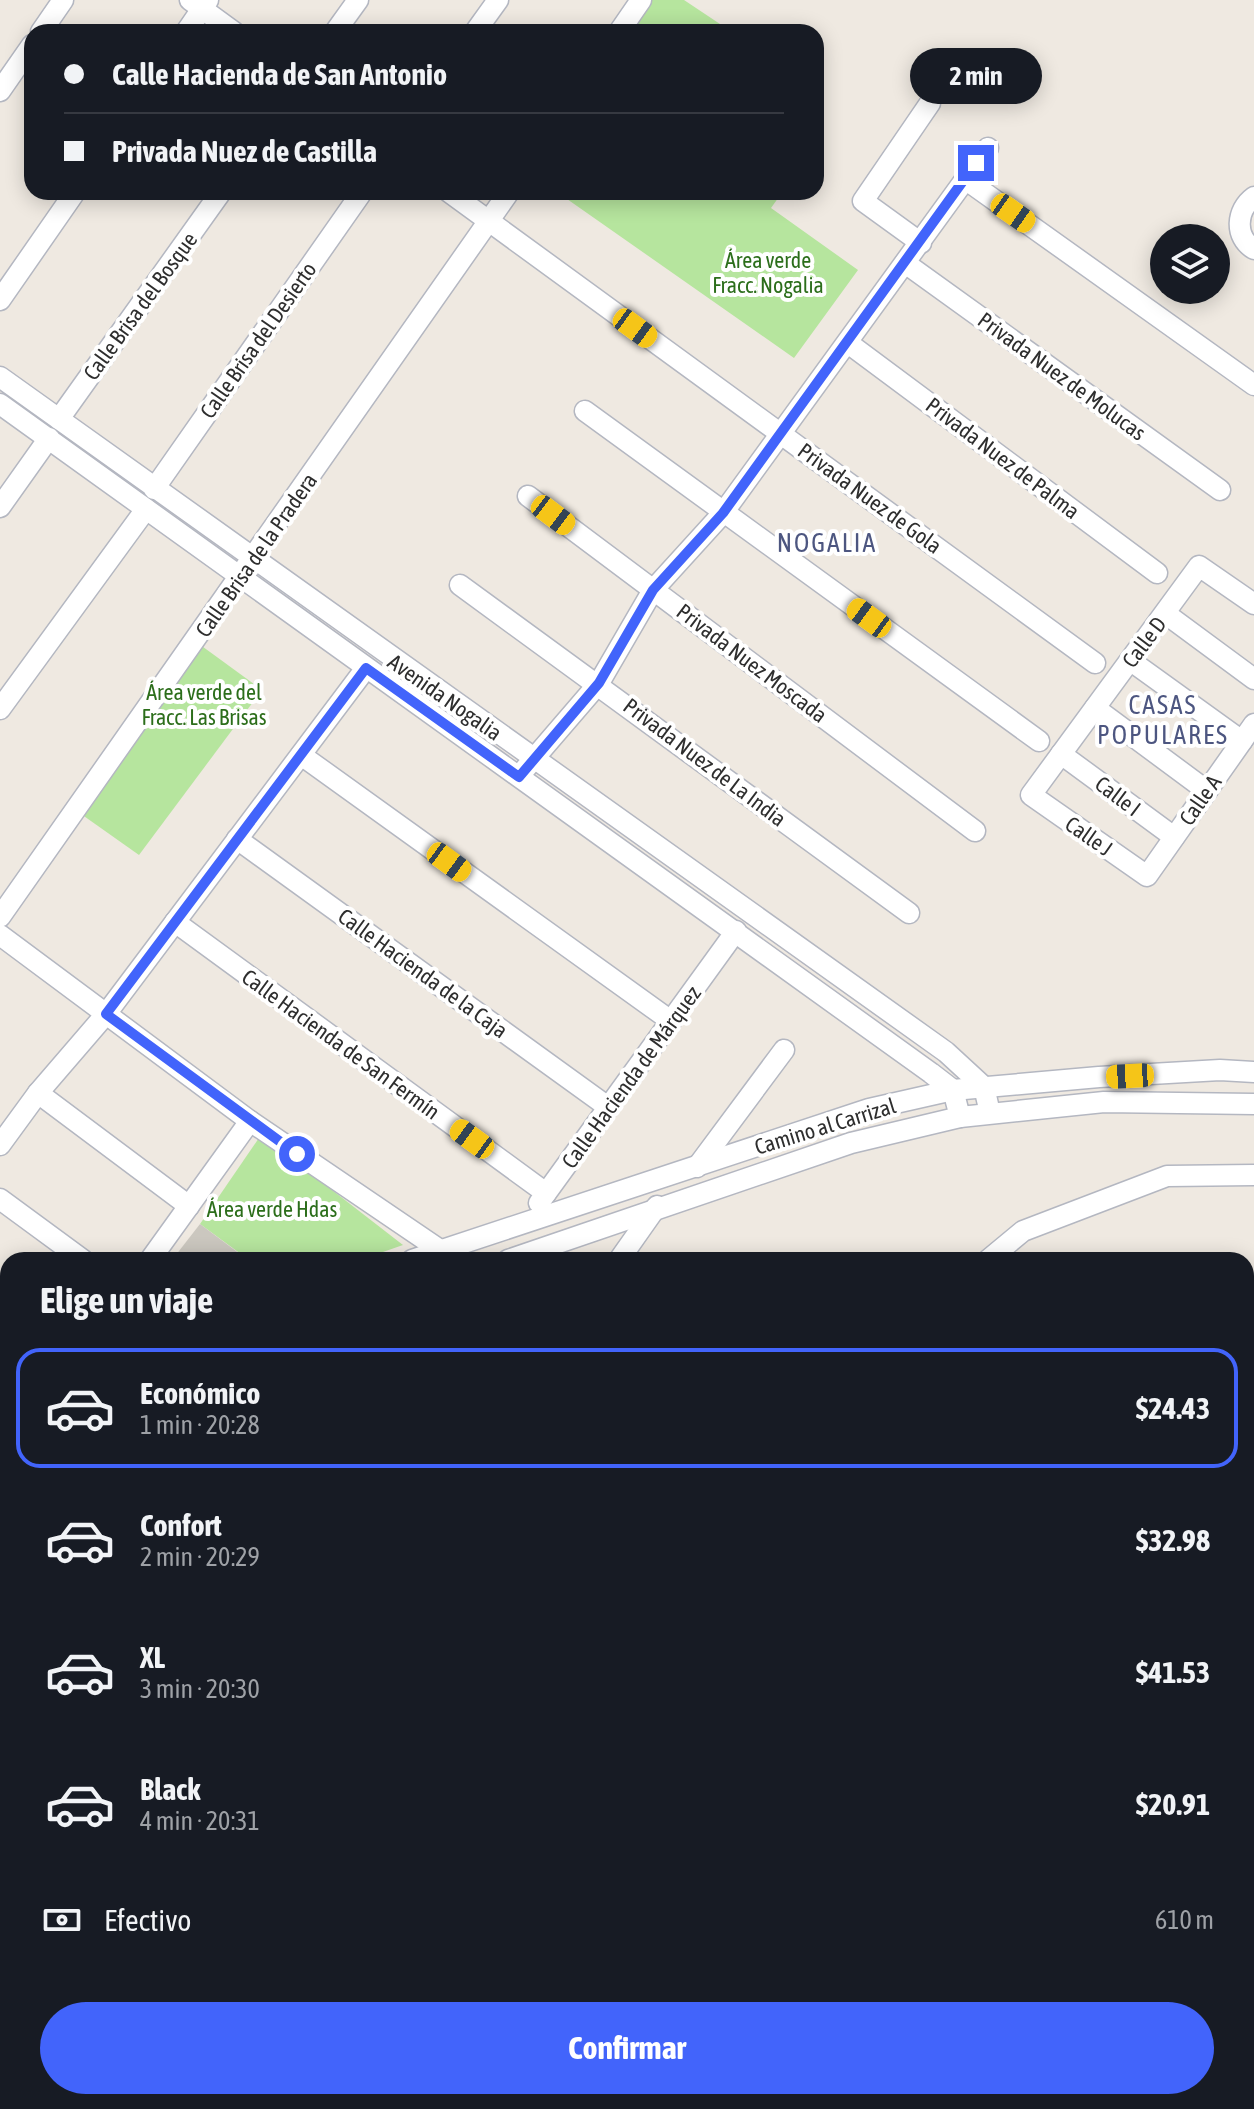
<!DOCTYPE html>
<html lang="es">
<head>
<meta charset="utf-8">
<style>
  body { margin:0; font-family:"Asap Condensed",sans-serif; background:#20242c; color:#f1f3f6; height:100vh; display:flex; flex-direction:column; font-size:30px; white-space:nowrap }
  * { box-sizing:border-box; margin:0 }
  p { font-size:26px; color:#9ea1a6 }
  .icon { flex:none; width:44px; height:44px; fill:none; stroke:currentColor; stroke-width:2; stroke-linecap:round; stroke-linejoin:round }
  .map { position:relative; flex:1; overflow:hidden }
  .side { position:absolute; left:0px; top:1252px; width:1254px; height:858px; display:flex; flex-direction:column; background:#171b24; border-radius:24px 24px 0 0; box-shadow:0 4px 20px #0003 }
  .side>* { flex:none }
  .top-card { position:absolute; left:24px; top:24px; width:800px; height:176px; border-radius:24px; box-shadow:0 4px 20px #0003; display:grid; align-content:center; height:176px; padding:0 40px; background:#171b24 }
  .controls { position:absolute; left:1150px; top:224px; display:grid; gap:16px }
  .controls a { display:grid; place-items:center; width:80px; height:80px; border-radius:50%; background:#171b24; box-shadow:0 4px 20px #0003; font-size:40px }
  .end { position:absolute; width:36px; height:36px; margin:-18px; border:10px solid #4264fb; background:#fff; box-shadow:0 0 0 4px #fff }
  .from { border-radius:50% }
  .bubble { position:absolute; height:56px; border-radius:28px; background:#171b24; box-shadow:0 4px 20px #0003; font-size:26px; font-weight:700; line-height:56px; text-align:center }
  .car { position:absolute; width:24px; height:48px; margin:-24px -12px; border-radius:10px; box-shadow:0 0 6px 2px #0007; background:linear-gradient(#f5c518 24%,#345 0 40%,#f5c518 0 76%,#345 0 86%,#f5c518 0) }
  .top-card b { display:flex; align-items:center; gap:28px; height:76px; font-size:30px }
  .top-card b+b { border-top:2px solid #363941 }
  .top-card i { width:20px; height:20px; background:#f1f3f6 }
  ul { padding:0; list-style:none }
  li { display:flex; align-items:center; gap:24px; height:120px; margin:0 16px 12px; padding:0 24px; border:4px solid transparent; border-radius:24px }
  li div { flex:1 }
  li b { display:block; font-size:30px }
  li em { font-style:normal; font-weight:700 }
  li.on { border-color:#4264fb }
  li>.icon { width:72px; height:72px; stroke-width:1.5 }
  h2 { padding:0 40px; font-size:36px; line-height:96px }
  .pay { display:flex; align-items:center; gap:20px; height:88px; padding:0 40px; font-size:30px }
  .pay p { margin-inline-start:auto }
  .button { display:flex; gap:16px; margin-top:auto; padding:16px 40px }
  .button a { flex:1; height:92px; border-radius:48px; background:#4264fb; color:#fff; font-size:32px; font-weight:700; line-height:92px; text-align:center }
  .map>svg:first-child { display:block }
</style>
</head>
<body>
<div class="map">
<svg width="1254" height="2109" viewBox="0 0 1254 2109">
  <rect width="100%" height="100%" fill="#efe9e1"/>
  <g fill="#b6e59e">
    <path d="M649,0H684L732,32H627Z"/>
    <path d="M557,192H778L781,194L771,208L858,270L794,358Z"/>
    <path d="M199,644L262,690L139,855L81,814Z"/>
    <path d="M261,1135L403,1245L360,1260H249L200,1224Z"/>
  </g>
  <path fill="#cbc7bf" d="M200,1224L248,1260H172Z"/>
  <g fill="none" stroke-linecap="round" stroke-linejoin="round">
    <defs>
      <g id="minor">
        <path d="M190,0L234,32"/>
        <path d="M41,32L63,0"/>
        <path d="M186,32L208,0"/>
        <path d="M335,32L358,0"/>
        <path d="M475,32L498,0"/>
        <path d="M619,32L641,0"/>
        <path d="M0,91L32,45"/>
        <path d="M965,179L1254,385"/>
        <path d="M449,192L1095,663"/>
        <path d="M1254,197C1236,210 1234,237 1254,249"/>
        <path d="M921,243L863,201L930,103"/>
        <path d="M905,263L1220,490"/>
        <path d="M0,300L75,192"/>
        <path d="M848,343L1157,573"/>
        <path d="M0,377L946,1052L984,1087L990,1113"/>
        <path d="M0,404L931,1073L953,1090L960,1117"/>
        <path d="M585,411L1039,741"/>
        <path d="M59,419L221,192"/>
        <path d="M154,489L362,192"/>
        <path d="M528,496L975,831"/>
        <path d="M0,507L49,438"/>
        <path d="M460,585L909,913"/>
        <path d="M1254,604L1199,566L1031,795L1147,876L1254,724"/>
        <path d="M1166,614L1254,679"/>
        <path d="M1131,661L1242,741"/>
        <path d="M1095,708L1207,791"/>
        <path d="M0,709L146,509"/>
        <path d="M1061,754L1174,837"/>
        <path d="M301,755L671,1021"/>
        <path d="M525,769L599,683L653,590L723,513L988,148"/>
        <path d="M237,839L608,1107"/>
        <path d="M0,917L509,192"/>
        <path d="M175,922L546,1193"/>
        <path d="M0,935L250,1121L440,1250"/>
        <path d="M38,1093L189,1206"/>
        <path d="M0,1145L38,1093L106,1014L366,668"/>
        <path d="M697,1167L784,1050"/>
        <path d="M0,1199L83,1260"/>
        <path d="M539,1203L736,931"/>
        <path d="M150,1260L250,1121"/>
        <path d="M412,1260L869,1109L953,1090L1099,1077L1220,1070L1254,1072"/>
        <path d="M508,1260L851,1143L960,1117L1104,1102L1254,1104"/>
        <path d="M619,1260L657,1206"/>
        <path d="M988,1260L1023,1231L1167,1176L1254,1175"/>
        <path d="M0,1333L8,1338"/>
        <path d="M0,1402L8,1398"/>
        <path d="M0,1432L8,1429"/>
        <path d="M0,1465L8,1452"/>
        <path d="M0,1604L8,1610"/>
        <path d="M0,1734L8,1740"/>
        <path d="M1246,1824L1254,1815"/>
        <path d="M445,2102L448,2109"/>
        <path d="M800,2102L810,2109"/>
      </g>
      <g id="highway">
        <path d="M1246,1406L1254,1381"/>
        <path d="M1246,1605L1254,1578"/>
        <path d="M1035,2109L1038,2102"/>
        <path d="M1087,2109L1089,2102"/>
      </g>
    </defs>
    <use href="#minor" stroke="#b4b7c1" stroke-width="23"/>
    <use href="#highway" stroke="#c9c9c9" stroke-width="31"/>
    <use href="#minor" stroke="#fff" stroke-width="20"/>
    <use href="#highway" stroke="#ffa35c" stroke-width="28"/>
  </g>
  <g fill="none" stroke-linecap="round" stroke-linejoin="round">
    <path stroke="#4264fb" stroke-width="10" d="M297,1154L106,1014L366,668L519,777L599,683L653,590L723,513L976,163"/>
  </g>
  <g text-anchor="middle" stroke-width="8" stroke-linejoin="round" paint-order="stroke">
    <g font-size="22" fill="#2c6e1b" stroke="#fff">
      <text x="768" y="268">Área verde<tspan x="768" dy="25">Fracc. Nogalia</tspan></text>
      <text x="204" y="700">Área verde del<tspan x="204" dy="25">Fracc. Las Brisas</tspan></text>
      <text x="272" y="1217">Área verde Hdas</text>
    </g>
    <g font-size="22" fill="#2e2e2e" stroke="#fff">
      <text transform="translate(140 306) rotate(-54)" y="8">Calle Brisa del Bosque</text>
      <text transform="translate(258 340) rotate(-55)" y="8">Calle Brisa del Desierto</text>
      <text transform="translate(1062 376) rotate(36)" y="8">Privada Nuez de Molucas</text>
      <text transform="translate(1003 458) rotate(37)" y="8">Privada Nuez de Palma</text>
      <text transform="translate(870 498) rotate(36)" y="8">Privada Nuez de Gola</text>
      <text transform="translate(256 555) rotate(-55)" y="8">Calle Brisa de la Pradera</text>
      <text transform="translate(1144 642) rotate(-53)" y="8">Calle D</text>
      <text transform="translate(752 663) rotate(37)" y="8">Privada Nuez Moscada</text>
      <text transform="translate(445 697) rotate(35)" y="8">Avenida Nogalia</text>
      <text transform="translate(705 762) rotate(37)" y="8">Privada Nuez de La India</text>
      <text transform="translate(1118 796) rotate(37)" y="8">Calle I</text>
      <text transform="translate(1200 800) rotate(-55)" y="8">Calle A</text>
      <text transform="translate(1089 836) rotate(35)" y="8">Calle J</text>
      <text transform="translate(423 973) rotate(36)" y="8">Calle Hacienda de la Caja</text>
      <text transform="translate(341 1044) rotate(36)" y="8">Calle Hacienda de San Fermín</text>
      <text transform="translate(631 1077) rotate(-54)" y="8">Calle Hacienda de Márquez</text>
      <text transform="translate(825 1126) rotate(-17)" y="8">Camino al Carrizal</text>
    </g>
    <g font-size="26" letter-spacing="2" fill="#4d5680" stroke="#fff">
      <text x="827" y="552">NOGALIA</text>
      <text x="1163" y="714">CASAS<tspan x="1163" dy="30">POPULARES</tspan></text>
    </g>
  </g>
</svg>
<div class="controls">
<a><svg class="icon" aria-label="layers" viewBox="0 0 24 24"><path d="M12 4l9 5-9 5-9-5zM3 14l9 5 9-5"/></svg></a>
</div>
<i class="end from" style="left:297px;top:1154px"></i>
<i class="end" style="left:976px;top:163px"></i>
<div class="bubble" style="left:910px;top:48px;width:132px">2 min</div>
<i class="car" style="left:1013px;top:213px;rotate:125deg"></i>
<i class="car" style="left:635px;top:328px;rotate:126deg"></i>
<i class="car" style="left:553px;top:515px;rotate:127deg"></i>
<i class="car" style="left:869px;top:618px;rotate:306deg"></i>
<i class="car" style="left:449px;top:862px;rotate:126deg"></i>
<i class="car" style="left:1130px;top:1076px;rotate:267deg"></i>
<i class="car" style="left:472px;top:1139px;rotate:306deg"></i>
<div class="top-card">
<b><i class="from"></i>Calle Hacienda de San Antonio</b>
<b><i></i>Privada Nuez de Castilla</b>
</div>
<section class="side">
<h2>Elige un viaje</h2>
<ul>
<li class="on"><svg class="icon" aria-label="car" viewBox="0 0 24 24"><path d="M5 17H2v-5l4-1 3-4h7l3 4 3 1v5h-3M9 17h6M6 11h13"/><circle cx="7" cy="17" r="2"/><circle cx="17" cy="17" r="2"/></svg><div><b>Económico</b><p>1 min · 20:28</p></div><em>$24.43</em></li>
<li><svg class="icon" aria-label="car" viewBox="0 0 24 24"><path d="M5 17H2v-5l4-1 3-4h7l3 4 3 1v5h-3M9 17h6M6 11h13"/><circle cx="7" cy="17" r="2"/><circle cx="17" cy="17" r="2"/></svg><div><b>Confort</b><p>2 min · 20:29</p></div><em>$32.98</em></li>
<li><svg class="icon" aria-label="car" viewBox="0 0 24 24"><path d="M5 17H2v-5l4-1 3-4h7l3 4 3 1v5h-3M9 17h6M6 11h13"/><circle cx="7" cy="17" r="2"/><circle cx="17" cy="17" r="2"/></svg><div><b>XL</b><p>3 min · 20:30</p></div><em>$41.53</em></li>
<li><svg class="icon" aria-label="car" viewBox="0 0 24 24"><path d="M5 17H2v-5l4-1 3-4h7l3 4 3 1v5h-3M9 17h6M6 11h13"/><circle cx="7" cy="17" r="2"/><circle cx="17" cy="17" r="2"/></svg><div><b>Black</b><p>4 min · 20:31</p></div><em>$20.91</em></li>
</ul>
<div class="pay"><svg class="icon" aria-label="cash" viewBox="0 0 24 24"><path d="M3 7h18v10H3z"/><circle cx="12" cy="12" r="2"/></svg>Efectivo<p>610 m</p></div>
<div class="button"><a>Confirmar</a></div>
</section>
</div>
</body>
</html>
